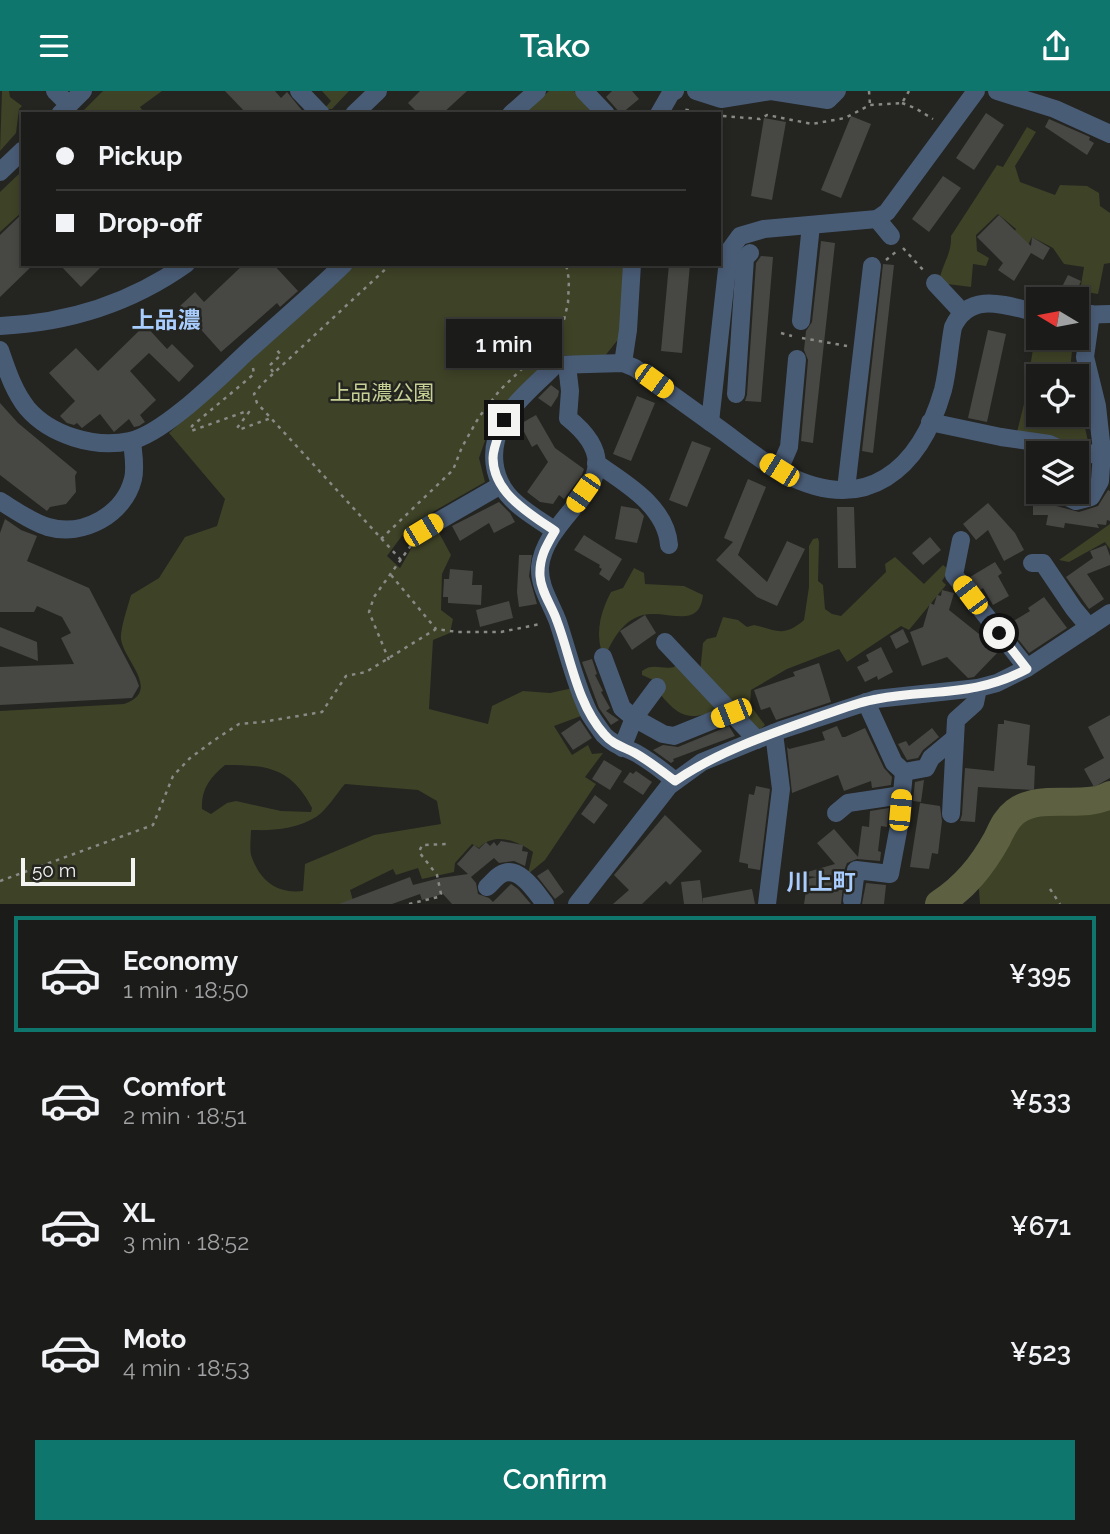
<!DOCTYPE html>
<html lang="en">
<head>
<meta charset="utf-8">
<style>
  body { margin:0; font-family:Raleway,"Noto Sans JP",sans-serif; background:#282826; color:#f1f3f6; height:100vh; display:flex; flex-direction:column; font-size:26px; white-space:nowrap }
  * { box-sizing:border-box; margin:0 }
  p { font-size:23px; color:#a0a1a2 }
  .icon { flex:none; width:38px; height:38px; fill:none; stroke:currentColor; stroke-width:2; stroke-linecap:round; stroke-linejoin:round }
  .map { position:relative; height:813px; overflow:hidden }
  .panel { display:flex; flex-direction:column; background:#1b1b19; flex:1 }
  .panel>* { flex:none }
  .banner { position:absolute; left:21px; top:21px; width:700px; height:154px; border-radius:0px; box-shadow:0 4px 10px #0003,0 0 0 2px #393938; display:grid; align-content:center; height:154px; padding:0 35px; background:#1b1b19 }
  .needle { width:46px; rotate:280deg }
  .tools { position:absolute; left:1026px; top:196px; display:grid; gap:14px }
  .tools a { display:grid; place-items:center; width:63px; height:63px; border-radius:0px; background:#1b1b19; box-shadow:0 4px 10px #0003,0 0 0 2px #393938; font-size:35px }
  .scale { position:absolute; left:21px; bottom:18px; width:114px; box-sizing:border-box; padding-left:7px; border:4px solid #f4f5f2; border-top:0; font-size:19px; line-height:24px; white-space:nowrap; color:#f4f5f2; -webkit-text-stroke:5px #242421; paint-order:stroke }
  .end { position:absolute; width:32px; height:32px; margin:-16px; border:9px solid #f4f5f2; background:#111; box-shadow:0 0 0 4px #111 }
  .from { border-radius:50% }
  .bubble { position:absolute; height:49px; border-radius:0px; background:#1b1b19; box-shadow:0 4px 10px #0003,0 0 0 2px #393938; font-size:23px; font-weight:600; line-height:49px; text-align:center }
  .car { position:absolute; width:21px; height:42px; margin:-21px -10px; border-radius:9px; box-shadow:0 0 5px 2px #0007; background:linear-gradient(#f5c518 24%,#345 0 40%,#f5c518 0 76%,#345 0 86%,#f5c518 0) }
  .banner b { display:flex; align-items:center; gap:24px; height:66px; font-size:26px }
  .banner b+b { border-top:2px solid #393938 }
  .banner i { width:18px; height:18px; background:#f1f3f6 }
  ul { padding:12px 0 0; list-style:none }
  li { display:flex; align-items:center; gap:21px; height:116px; margin:0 14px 10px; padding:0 21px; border:4px solid transparent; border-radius:0px }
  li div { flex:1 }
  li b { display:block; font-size:26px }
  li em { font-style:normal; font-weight:600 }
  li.active { border-color:#0f766e }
  li>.icon { width:63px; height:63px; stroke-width:1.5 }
  .primary-button { display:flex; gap:14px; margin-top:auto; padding:14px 35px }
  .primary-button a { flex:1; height:80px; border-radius:0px; background:#0f766e; color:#fff; font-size:28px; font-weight:600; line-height:80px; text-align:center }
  header { display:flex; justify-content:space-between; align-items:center; height:91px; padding:0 35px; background:#0f766e; color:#fff; font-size:32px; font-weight:600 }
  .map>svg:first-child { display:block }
</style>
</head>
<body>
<header><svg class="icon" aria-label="menu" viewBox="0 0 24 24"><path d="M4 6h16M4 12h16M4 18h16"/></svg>Tako<svg class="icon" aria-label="share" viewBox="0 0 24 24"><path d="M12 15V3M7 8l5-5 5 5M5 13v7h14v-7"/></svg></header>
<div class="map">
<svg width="1110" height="813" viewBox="0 0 1110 813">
  <rect width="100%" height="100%" fill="#242421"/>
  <g fill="#3e4226" fill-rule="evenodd">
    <path d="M2,0H9L10,6L22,15L19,18L16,42L0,60Z"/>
    <path d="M103,0H162L140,16L145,23H80Z"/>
    <path d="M322,0H349L332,18H324L331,10Z"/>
    <path d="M549,0H574L593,23H524Z"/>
    <path d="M1027,36L1036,41L1015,75L1020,91L1055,104L1060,94L1087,95L1099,102L1100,115L1110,122V172L1104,173L1098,203L1080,200L1084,176L1064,173L1053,157L1032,146L1028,154L1012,145L1016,138L998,123L976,144L977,160L989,167L986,175L973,173L971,196L939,192C941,174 952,164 951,145L997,74L1003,76Z"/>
    <path d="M23,79V120L0,141V101Z"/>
    <path d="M357,173H626L621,245L604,266L552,264L494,324L479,367L485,391L410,434L387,465L400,477L418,446L430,438L438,440L451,464L442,483L441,519L453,528L450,542L433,549L429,618L488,633L492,615L523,600L550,602L573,597L581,625L554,635L572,664L588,654L592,663L603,662L585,686L596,693L545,769L528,783L533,761C516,749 494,741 479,757L472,753L455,772L454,781L422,788L418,777L396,784L393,778L350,799L354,813H0V620L124,613C162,600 124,570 121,548C120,538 128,515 131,504L159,487L185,446L217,435L225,408L169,342ZM225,674C268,674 291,677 312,717L311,721L281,720L236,710L227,712L211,723L202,718C201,698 210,687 225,674ZM345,693L418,699L437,710L441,733L374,744L305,773L303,800C278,803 261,791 252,767C249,759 251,747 251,739C273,740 296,738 316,726C327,719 336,703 345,693Z"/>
    <path d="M1035,246L1073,250L1071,270L1074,285H1038V324H1076V296L1089,355L1076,359L1016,345L1024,313Z"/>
    <path d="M1110,433V458L1105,451L1069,471L1059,469Z"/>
    <path d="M818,447L819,451L818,490L823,494L825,518L832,523L841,525L886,481L885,473L895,466L924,493L943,474L949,479L942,490L946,494L909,539L901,535L847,571L839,558L787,578L751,599L750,614L765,634L757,641L738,620L735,611H730L700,582L703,552L707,548L716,546L723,526L738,529L747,536L754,534C777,539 783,547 804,529L809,496V455L813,448Z"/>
    <path d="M634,477L644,482L645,493L684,495L703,504C699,540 667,518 643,524C625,529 616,543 608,559H601C596,538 601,520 611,501L623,497Z"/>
    <path d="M682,570L723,617C692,629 682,630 660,603V592L642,584V580C656,569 669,585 682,570Z"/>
    <path d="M1110,706V813H980L978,785L1007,735L1018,725L1045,715L1098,712Z"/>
  </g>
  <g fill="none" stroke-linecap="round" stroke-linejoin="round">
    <path stroke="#5d6141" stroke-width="28" d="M939,813C965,796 982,775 997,748C1002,738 1005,729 1015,721C1041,701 1082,719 1110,704"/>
  </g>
  <g fill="#474844">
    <path d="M225,0H275L281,7L287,1L305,23H247Z"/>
    <path d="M420,0H467L442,23H419L408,12Z"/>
    <path d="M612,0H632L639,8L621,23L606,6Z"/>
    <path d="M986,22L1004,34L974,79L956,67Z"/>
    <path d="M851,25L871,33L841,107L821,99Z"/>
    <path d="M764,27L786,31L772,109L751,105Z"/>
    <path d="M1049,28L1090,46L1089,49L1094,52L1087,64L1045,36Z"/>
    <path d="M943,85L961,97L929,141L912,128Z"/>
    <path d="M23,122V173H34L0,206V144Z"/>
    <path d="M999,124L1031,155L1032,146L1050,157L1043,169L1031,162L1014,190L998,179L1003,172L977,146Z"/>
    <path d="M821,150L835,152L813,352L801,350L808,269L804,259L806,240L812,231Z"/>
    <path d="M761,165L773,166L761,311L745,310L747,304L756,172Z"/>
    <path d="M59,173H104L81,196Z"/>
    <path d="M244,173H273L298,200L280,216L277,212L221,261L180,215L195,201L204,211Z"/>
    <path d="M669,173H690L682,262L661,260Z"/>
    <path d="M883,173L894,174L873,362L862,360Z"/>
    <path d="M1068,184L1081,190L1073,208H1060L1062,204L1059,202Z"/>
    <path d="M145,234L167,258L172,253L194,275L179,291L149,262L130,280L156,309L140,324L145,331L139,335L134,336L129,328L114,341L100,323L82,337L77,332L74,334L67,332L60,325L75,310L49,282L76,257L98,280Z"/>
    <path d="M988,239L1006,243L987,331L968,327Z"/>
    <path d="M551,294L559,300L558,305L551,316L538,307Z"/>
    <path d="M637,305L655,312L631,370L613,363Z"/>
    <path d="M0,312L18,332L77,381L75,385L76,401L66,413L50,416L47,420L0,384Z"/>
    <path d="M536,324L555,357L584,378L582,384L564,408L559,404L553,413L540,411L527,401L548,371L537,353L532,356L520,333Z"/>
    <path d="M692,350L711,357L687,416L669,409Z"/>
    <path d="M748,388L766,396L738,464L767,491L787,450L805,458L777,515L757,506L716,469L733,451L724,447Z"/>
    <path d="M1108,399L1110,400V430L1107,429L1106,434L1097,433L1099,437L1065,432L1064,437L1046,434L1048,424H1033V410H1045V412L1079,421L1098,415Z"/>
    <path d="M499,411L510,422L515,431L494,442L489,432L460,450L452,435Z"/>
    <path d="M988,412L1015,442L1024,459L1004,470L988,439L976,449L963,433Z"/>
    <path d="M621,415L638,418L644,425L637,452L615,448Z"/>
    <path d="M837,416H854L856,477H838Z"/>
    <path d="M5,428L21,439L37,445L27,470L89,497L136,587L139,595L132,607L0,614V576L74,573L61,547L71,542L62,526L37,515L34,521H0V442Z"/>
    <path d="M584,444L622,468L609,490L599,483L602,478L599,476L600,474L574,459Z"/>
    <path d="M930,446L941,459L923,474L912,462Z"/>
    <path d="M1106,454L1110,465V474L1087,483L1104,508L1089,518L1066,486L1093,467L1090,460Z"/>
    <path d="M519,464H532L529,485L537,513L519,516L517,501Z"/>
    <path d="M995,471L1002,482L998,485L1009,505L993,514L983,497L980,499L970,486Z"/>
    <path d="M450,478L473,480L472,494H482L481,514L448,512V506H443L444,488H449Z"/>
    <path d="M942,499L954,502L949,519L979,543L983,539L999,560L974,586L968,587L947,566L922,575L910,541L923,536L930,512L934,514L937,504L941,505Z"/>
    <path d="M1044,506L1067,537L1029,562L1007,534L1030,520L1028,517Z"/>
    <path d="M509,510L513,527L480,536L476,519Z"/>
    <path d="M645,524L656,542L632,559L620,540Z"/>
    <path d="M0,536L37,551L38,570L0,555Z"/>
    <path d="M903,538L909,551L896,558L890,545Z"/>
    <path d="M881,556L893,581L878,589L877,585L865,591L857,576L869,570L866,564Z"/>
    <path d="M592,568L597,583L595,584L603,600L601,601L610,617L606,620L619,629L611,634L599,617L582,571Z"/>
    <path d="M819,572L831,611L776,629L770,616L761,619L754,599L795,585L793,581Z"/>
    <path d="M1110,624V687L1094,696L1084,678L1104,667L1088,636Z"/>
    <path d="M580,629L592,647L573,659L561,642Z"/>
    <path d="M1004,629L1030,634L1027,674L1035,675L1034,699L978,696L975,731L960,730L962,724L965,677L994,680L998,633H1004Z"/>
    <path d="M729,635L735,645L673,668L674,670L671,672L653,659L663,654L678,656Z"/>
    <path d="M837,635L842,646H845L865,637L884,677L892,686L891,694L872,697L871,690L844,700L838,684L792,702L787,656L789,658L825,649L822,641Z"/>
    <path d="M932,637L939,646L923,659L918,667L907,669L898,653L906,650L909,655Z"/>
    <path d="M604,669L622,680L610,699L592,688Z"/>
    <path d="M636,680L652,691L643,704L623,691L630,681L633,683Z"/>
    <path d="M924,689L921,711L913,710L915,691Z"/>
    <path d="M756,695L770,698L760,779L748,777V773L739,771L749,703L754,704Z"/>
    <path d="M595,704L608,714L594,733L581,723Z"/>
    <path d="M920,712L940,715L942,730L938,763L932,762L929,778L910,776Z"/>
    <path d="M889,717L887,736L881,735L878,760L881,761L880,770L857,768L847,772L845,777L841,813H804L808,788L817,786L797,784L835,773L817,752L834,738L858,766L862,735L869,736L870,720Z"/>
    <path d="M665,724L702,760L670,794L666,790L642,813H613L629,799L614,784Z"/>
    <path d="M501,750L523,754L522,760L528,761L525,775L514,770L499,772L494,767L471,786L476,792L478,803L489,807L493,811L511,793L518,798L531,813H452L443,803L422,809L420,803L392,813H339L410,786L413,794L440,787L468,783L457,773L474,754L479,758L486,751L490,755L494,751L497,755Z"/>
    <path d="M548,778L564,801L555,808L537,785Z"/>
    <path d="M700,789L703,813H684L681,791Z"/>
    <path d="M866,792L886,794L884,813H862Z"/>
    <path d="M752,798L755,813H703V807Z"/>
  </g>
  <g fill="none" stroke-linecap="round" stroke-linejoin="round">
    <g stroke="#898986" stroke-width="2.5" stroke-dasharray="3.5 5" stroke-linecap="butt">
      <path d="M869,0L870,14"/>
      <path d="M902,12L915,17L933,28"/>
      <path d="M681,23L682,18L708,23"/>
      <path d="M723,25L760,28L767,24L812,33L845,27L870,14L902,12L909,0"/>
      <path d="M903,157L925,181"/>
      <path d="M886,169L897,160"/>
      <path d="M391,173L261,294L254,303L257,312L401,469"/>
      <path d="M781,242L792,245"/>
      <path d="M802,247L847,255"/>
      <path d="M253,277L254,283L192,335L191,340L247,320L249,321L237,337L241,338L271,327"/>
      <path d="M273,281L269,275L281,264L276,258"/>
      <path d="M381,448L453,379L462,356L479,326L500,299L547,254L563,233L568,212L569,189L566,173"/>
      <path d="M391,484L436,538"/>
      <path d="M389,569L369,521L374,506L412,453"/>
      <path d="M0,790L153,734L173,685L189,668L213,650L239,633L262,631L322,621L346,585L366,581L436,538L458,541H501L540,533"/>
      <path d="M1050,798L1060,813"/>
      <path d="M409,813L438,806L441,803L437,784L419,761L422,754L449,753"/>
    </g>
    <g stroke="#495c76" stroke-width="18">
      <path d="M55,0L69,14"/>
      <path d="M299,0L321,23"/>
      <path d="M584,0L606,23"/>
      <path d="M696,0L721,8L771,0L828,9L837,0"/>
      <path d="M997,0L1055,18L1110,43"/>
      <path d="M60,23L83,0"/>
      <path d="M354,23L378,0"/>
      <path d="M511,23L537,0"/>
      <path d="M659,23L671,2L675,0"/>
      <path d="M0,81L23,59"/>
      <path d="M877,128L891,145"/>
      <path d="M935,192L963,222"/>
      <path d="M1076,224L1110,223"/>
      <path d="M801,230L811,134"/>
      <path d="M0,235C67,232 131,212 186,173"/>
      <path d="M0,259C7,279 13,299 27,317C50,344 95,358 130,350C164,343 221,285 248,260C280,231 313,203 344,173"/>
      <path d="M623,272L628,239L632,173"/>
      <path d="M567,274L570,300L568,327C644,388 546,417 540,476C539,496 551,512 558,531C568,561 575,593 589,622C593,629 599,637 604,644C613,654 624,656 636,662C650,670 663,680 675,690"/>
      <path d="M736,303L745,167L750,162"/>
      <path d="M710,331C735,348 758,369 785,383C866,425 920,379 943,299C948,279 949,257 953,236C970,199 1007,215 1038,222"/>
      <path d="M930,331L1001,346L1049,353L1069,362"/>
      <path d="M1076,367L1102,360"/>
      <path d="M596,372C625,392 666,415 669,454"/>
      <path d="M779,379L789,356L797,268"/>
      <path d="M846,398L872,175"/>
      <path d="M1057,401L1076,410L1091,406L1100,390L1102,360L1097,315L1085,266L1091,223"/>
      <path d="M0,410C15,419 31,431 48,436C83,446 124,424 133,388C136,375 133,363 132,350"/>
      <path d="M423,439L501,394"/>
      <path d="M555,440C543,431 528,423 516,412C491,390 488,358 504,329C515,310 540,290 555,274L623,272L635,277L710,331L729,160L740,145L764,138L877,128L887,121L976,0"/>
      <path d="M961,449L954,484L1027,577"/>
      <path d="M1032,472H1043L1074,518L1089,536"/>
      <path d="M665,551L757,649"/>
      <path d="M603,566L622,617L634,627L663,643L674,645L731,622"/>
      <path d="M866,611L894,672L904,681L926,677L931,667L955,647"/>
      <path d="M622,657L634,627L657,596"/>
      <path d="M836,722L848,712L902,704"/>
      <path d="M951,723L956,629L975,612L978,597"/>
      <path d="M487,796C491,793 495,787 500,784C518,772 536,801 545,813"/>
      <path d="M852,809L856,779L890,783L899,735L904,681"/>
      <path d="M577,813L669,695L702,671L781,639L876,608L978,597L997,592L1027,577L1110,522"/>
      <path d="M767,813L781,698L774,642"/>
    </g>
  </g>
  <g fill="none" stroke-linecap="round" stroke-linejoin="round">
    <path stroke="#f4f5f2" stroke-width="9" d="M504,329C501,340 493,355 493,367C493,402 530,423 555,440C546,455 539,467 540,485C541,501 552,515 557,530C571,567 577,613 604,643C613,654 624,656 635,662C649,670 662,680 675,690C719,660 770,643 821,625C839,619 858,611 877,608C932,598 975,606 1027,578L999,542"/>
  </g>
  <g text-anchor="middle" stroke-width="5" stroke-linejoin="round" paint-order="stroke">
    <g font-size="21" fill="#c7d095" stroke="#242421">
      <text x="382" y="309">上品濃公園</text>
    </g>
    <g font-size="23" font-weight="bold" fill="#a8cdfe" stroke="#242421">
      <text x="166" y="237">上品濃</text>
      <text x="821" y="799">川上町</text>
    </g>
  </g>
</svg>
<div class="tools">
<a><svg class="needle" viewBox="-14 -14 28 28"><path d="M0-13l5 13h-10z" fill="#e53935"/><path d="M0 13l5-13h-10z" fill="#a0a1a2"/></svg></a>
<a><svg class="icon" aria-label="locate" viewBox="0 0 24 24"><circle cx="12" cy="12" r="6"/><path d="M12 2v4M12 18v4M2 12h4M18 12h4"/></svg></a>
<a><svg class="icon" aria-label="layers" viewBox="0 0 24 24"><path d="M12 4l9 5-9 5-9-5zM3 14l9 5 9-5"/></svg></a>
</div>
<div class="scale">50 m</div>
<i class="end from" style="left:999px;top:542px"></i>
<i class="end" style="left:504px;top:329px"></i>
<div class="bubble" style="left:446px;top:228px;width:116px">1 min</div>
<i class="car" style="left:654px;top:290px;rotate:126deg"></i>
<i class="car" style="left:779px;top:379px;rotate:302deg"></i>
<i class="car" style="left:583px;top:402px;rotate:215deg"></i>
<i class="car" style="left:423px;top:439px;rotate:59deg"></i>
<i class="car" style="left:970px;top:504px;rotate:323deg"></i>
<i class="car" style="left:731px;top:622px;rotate:248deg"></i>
<i class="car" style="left:900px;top:719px;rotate:5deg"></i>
<div class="banner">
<b><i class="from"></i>Pickup</b>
<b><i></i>Drop-off</b>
</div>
</div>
<section class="panel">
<ul>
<li class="active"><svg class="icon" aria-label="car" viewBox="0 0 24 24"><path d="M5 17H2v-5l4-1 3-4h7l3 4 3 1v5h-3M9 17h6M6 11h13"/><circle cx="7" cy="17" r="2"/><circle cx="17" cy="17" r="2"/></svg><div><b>Economy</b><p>1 min · 18:50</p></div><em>¥395</em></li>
<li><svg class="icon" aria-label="car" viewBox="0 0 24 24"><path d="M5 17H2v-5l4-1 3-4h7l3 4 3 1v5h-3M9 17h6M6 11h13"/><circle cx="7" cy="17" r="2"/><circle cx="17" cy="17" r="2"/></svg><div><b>Comfort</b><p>2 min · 18:51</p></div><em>¥533</em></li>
<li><svg class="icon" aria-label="car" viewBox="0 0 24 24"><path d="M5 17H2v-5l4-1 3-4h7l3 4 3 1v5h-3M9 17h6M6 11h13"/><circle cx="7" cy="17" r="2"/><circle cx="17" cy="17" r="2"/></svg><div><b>XL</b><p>3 min · 18:52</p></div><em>¥671</em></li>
<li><svg class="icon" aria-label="car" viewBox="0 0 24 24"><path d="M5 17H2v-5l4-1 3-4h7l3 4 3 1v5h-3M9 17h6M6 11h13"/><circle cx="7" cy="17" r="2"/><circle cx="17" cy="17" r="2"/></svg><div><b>Moto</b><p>4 min · 18:53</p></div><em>¥523</em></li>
</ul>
<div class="primary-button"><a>Confirm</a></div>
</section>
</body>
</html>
